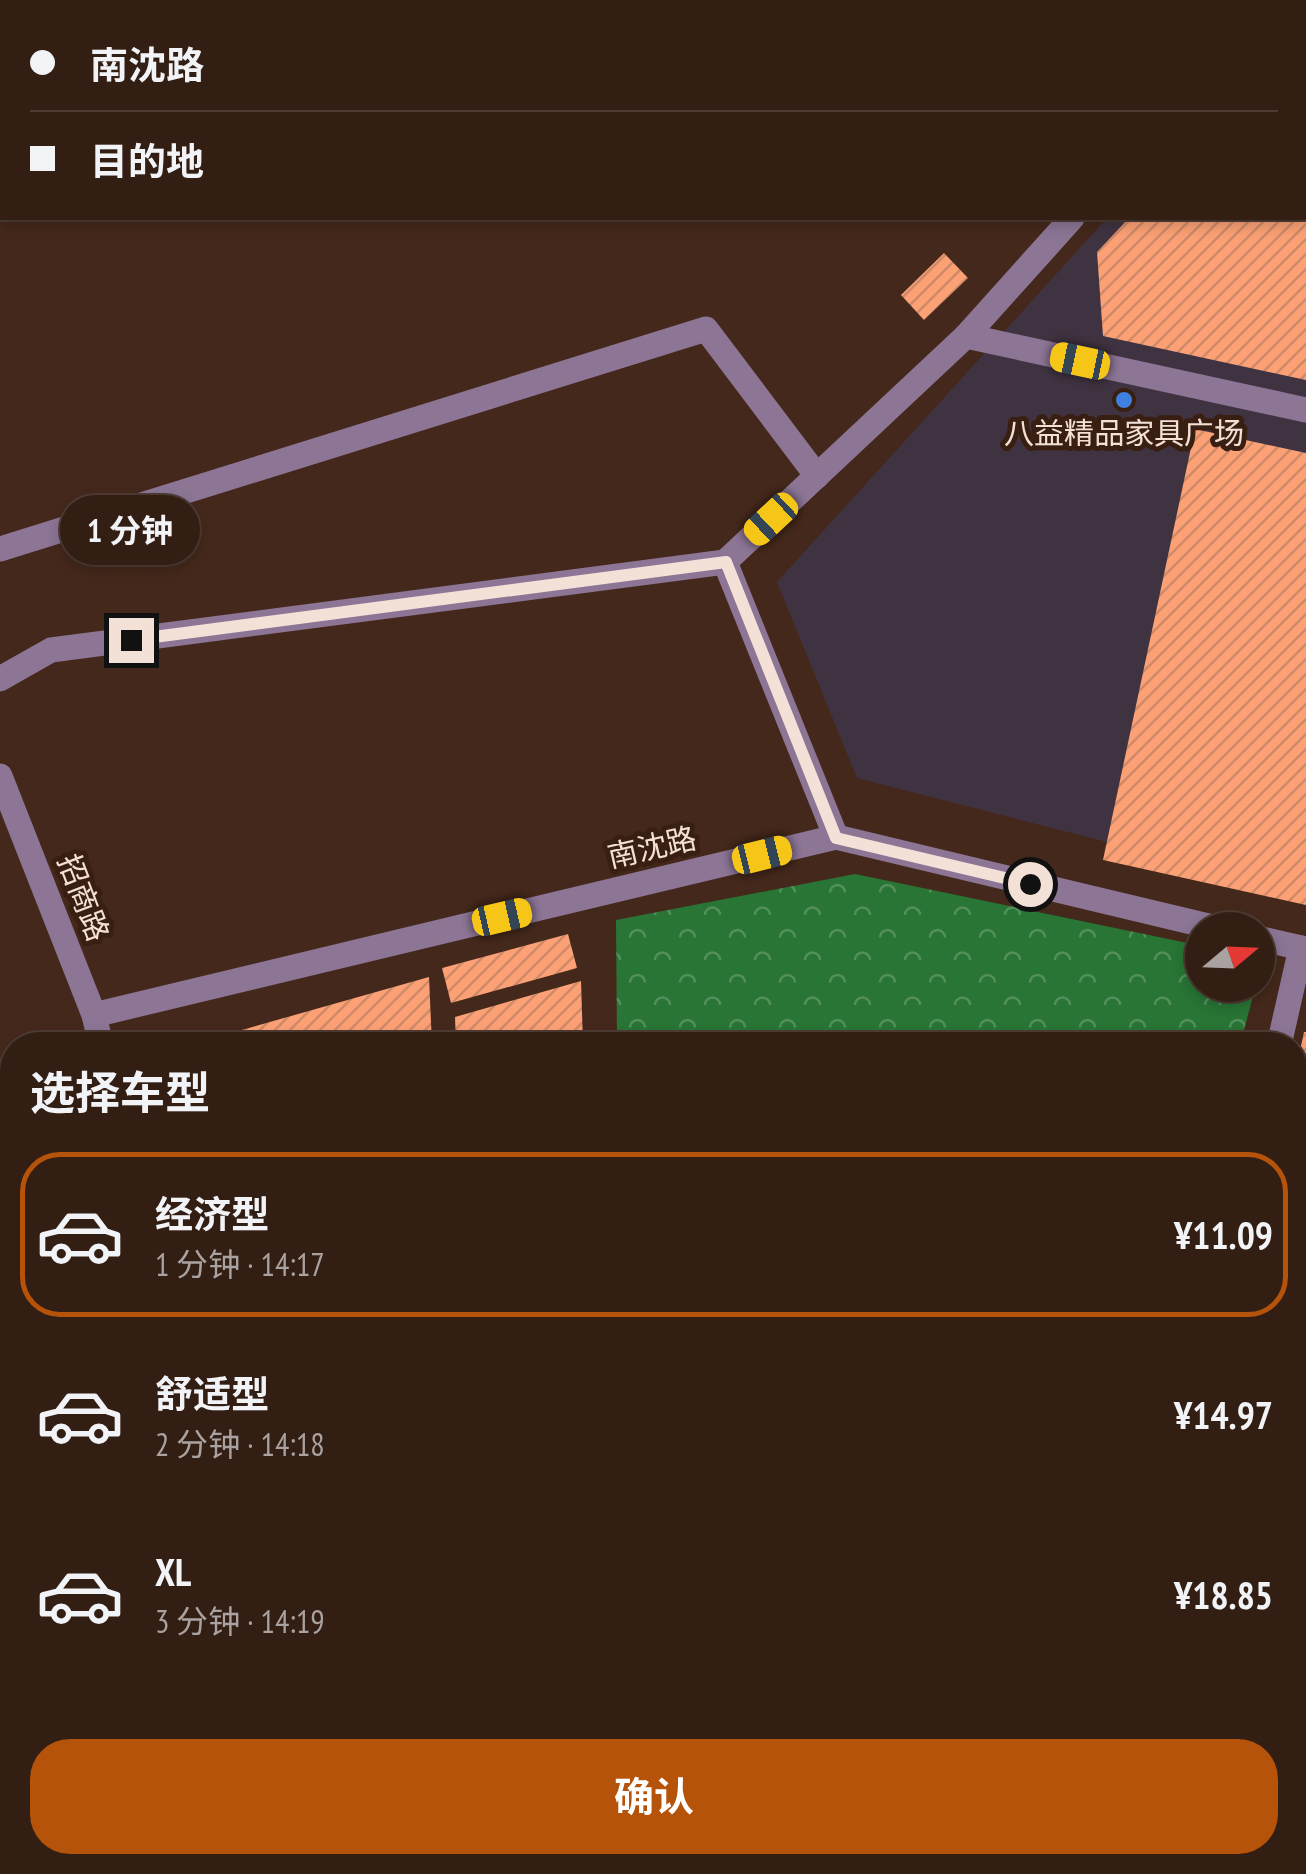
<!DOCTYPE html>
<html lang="zh">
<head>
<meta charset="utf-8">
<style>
  body { margin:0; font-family:"PT Sans Narrow","Noto Sans SC",sans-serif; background:#3e2b22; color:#f1f3f6; height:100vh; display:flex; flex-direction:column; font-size:38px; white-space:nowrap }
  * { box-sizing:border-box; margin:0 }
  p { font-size:32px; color:#a9a2a0 }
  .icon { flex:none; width:55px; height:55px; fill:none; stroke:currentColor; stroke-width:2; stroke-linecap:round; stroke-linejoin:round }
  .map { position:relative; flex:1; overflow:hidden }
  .side { position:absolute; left:0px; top:1032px; width:1308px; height:842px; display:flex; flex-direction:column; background:#331e14; border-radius:40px 40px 0 0; box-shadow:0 5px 15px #0003,0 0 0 2px #4e3c34 }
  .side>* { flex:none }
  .guide { position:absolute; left:0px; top:0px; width:1308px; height:220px; box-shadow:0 5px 15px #0003,0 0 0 2px #4e3c34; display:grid; align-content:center; height:220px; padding:0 30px; background:#331e14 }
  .needle { width:65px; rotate:71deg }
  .fabs { position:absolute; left:1185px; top:912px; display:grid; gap:20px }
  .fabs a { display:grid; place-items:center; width:90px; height:90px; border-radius:50%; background:#331e14; box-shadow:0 5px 15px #0003,0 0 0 2px #4e3c34; font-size:50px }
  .end { position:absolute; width:45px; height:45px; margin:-22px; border:12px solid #f3e0d7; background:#111; box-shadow:0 0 0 5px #111 }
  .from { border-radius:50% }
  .bubble { position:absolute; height:70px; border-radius:35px; background:#331e14; box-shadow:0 5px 15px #0003,0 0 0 2px #4e3c34; font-size:32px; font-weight:700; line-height:70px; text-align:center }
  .car { position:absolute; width:30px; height:60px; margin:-30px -15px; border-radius:12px; box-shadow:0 0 8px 2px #0007; background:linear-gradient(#f5c518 24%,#345 0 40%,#f5c518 0 76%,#345 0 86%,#f5c518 0) }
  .guide b { display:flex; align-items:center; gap:35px; height:95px; font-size:38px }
  .guide b+b { border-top:2px solid #4e3c34 }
  .guide i { width:25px; height:25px; background:#f1f3f6 }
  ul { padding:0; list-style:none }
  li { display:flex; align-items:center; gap:30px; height:165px; margin:0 20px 15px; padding:0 10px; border:5px solid transparent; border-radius:40px }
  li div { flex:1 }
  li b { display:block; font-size:38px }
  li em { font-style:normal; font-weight:700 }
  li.selected { border-color:#b45309 }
  li>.icon { width:90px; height:90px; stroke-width:1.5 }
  h2 { padding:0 30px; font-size:45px; line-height:120px }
  .action { display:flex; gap:20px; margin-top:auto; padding:20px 30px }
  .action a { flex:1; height:115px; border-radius:40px; background:#b45309; color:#fff; font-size:40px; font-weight:700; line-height:115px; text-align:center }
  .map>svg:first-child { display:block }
</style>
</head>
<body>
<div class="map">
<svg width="1306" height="1874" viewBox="0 0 1306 1874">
  <defs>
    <pattern id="forest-crowns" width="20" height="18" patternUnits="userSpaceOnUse" patternTransform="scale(2.5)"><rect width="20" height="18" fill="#287535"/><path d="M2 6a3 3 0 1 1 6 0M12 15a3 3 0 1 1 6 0" fill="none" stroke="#528f5b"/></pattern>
    <pattern id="building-hatch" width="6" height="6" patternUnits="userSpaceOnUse" patternTransform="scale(2.5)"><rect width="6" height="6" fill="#fca175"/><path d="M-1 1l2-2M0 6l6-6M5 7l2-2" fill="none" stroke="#cf8a68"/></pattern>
  </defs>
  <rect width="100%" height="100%" fill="#44281b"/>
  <path fill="#403341" d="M1306,0V893L857,778L777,582L1107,218H1305L1302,2Z"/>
  <g fill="url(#forest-crowns)">
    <path d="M855,874L1202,946V985H1256L1240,1045H617L616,920Z"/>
    <path d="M379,1863V1862L1035,1863L1032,1874H383Z"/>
  </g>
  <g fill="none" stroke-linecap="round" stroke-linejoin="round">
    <g stroke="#002433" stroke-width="9">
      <path d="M355,2L361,0"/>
      <path d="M0,140H2"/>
    </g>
  </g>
  <g fill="url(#building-hatch)">
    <path d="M1129,218H1306V380L1103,336L1097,252Z"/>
    <path d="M944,253L968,278L924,320L901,295Z"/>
    <path d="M1195,429L1306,453V905L1103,860Z"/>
    <path d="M568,934L577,968L451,1003L442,968Z"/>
    <path d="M429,977L432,1045H193L192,1044Z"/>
    <path d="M581,981L583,1045H456L455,1017Z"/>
    <path d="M1304,1032H1306V1456L1295,1454V1074Z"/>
    <path d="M1295,1488L1306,1490V1874H1206L1161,1864L1295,1862Z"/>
    <path d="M0,1548H12V1641L4,1642L0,1641Z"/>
  </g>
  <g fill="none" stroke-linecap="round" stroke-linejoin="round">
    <g stroke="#8c7595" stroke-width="25">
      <path d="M530,2L531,0"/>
      <path d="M1262,2L1264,0"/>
      <path d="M966,336L1306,410"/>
      <path d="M0,549L706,329L817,476"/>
      <path d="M0,679L51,650L725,562"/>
      <path d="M0,776L94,1015L101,1045"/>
      <path d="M836,837L725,562L966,336L1072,218"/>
      <path d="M1258,938L1306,949"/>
      <path d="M94,1015L836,837L1225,930"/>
      <path d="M1279,1045L1301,948"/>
      <path d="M1088,1874L1090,1862"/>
    </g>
  </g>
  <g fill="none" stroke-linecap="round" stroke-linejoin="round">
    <path stroke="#f3e0d7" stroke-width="12" d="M131,640L726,562L836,838L1030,884"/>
  </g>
  <circle fill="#3f7fe0" stroke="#391f11" stroke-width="4" cx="1124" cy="400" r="10"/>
  <g text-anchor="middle" stroke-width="10" stroke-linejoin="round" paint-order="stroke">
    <g font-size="30" fill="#f3e0d7" stroke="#391f11">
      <text x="1124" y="444">八益精品家具广场</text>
    </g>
    <g font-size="30" fill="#f3e0d7" stroke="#391f11">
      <text transform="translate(652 848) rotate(-13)" y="10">南沈路</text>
      <text transform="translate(83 898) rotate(69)" y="10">招商路</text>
    </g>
  </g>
</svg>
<div class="fabs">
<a><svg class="needle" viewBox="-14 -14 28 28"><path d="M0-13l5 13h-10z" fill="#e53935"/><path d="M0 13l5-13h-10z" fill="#a9a2a0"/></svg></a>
</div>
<i class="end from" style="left:1030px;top:884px"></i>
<i class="end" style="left:131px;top:640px"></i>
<div class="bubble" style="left:60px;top:495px;width:140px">1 分钟</div>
<i class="car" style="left:1080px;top:361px;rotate:282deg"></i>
<i class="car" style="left:771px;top:519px;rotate:227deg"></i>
<i class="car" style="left:762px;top:855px;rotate:76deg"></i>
<i class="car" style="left:502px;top:917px;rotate:77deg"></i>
<div class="guide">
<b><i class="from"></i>南沈路</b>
<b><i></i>目的地</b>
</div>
<section class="side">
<h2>选择车型</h2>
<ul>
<li class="selected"><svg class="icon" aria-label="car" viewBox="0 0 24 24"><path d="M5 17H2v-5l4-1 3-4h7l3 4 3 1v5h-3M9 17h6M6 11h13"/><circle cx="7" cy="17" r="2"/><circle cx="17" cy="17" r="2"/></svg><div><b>经济型</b><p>1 分钟 · 14:17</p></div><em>¥11.09</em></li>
<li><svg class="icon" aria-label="car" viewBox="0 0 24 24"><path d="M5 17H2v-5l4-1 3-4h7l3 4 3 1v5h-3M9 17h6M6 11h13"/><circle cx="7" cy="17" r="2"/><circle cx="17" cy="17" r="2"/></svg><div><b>舒适型</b><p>2 分钟 · 14:18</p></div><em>¥14.97</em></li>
<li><svg class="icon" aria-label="car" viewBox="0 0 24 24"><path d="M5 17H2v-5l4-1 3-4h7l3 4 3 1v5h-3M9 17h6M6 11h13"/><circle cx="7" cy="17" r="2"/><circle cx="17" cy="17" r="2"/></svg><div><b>XL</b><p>3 分钟 · 14:19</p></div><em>¥18.85</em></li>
</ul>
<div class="action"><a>确认</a></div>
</section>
</div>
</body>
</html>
